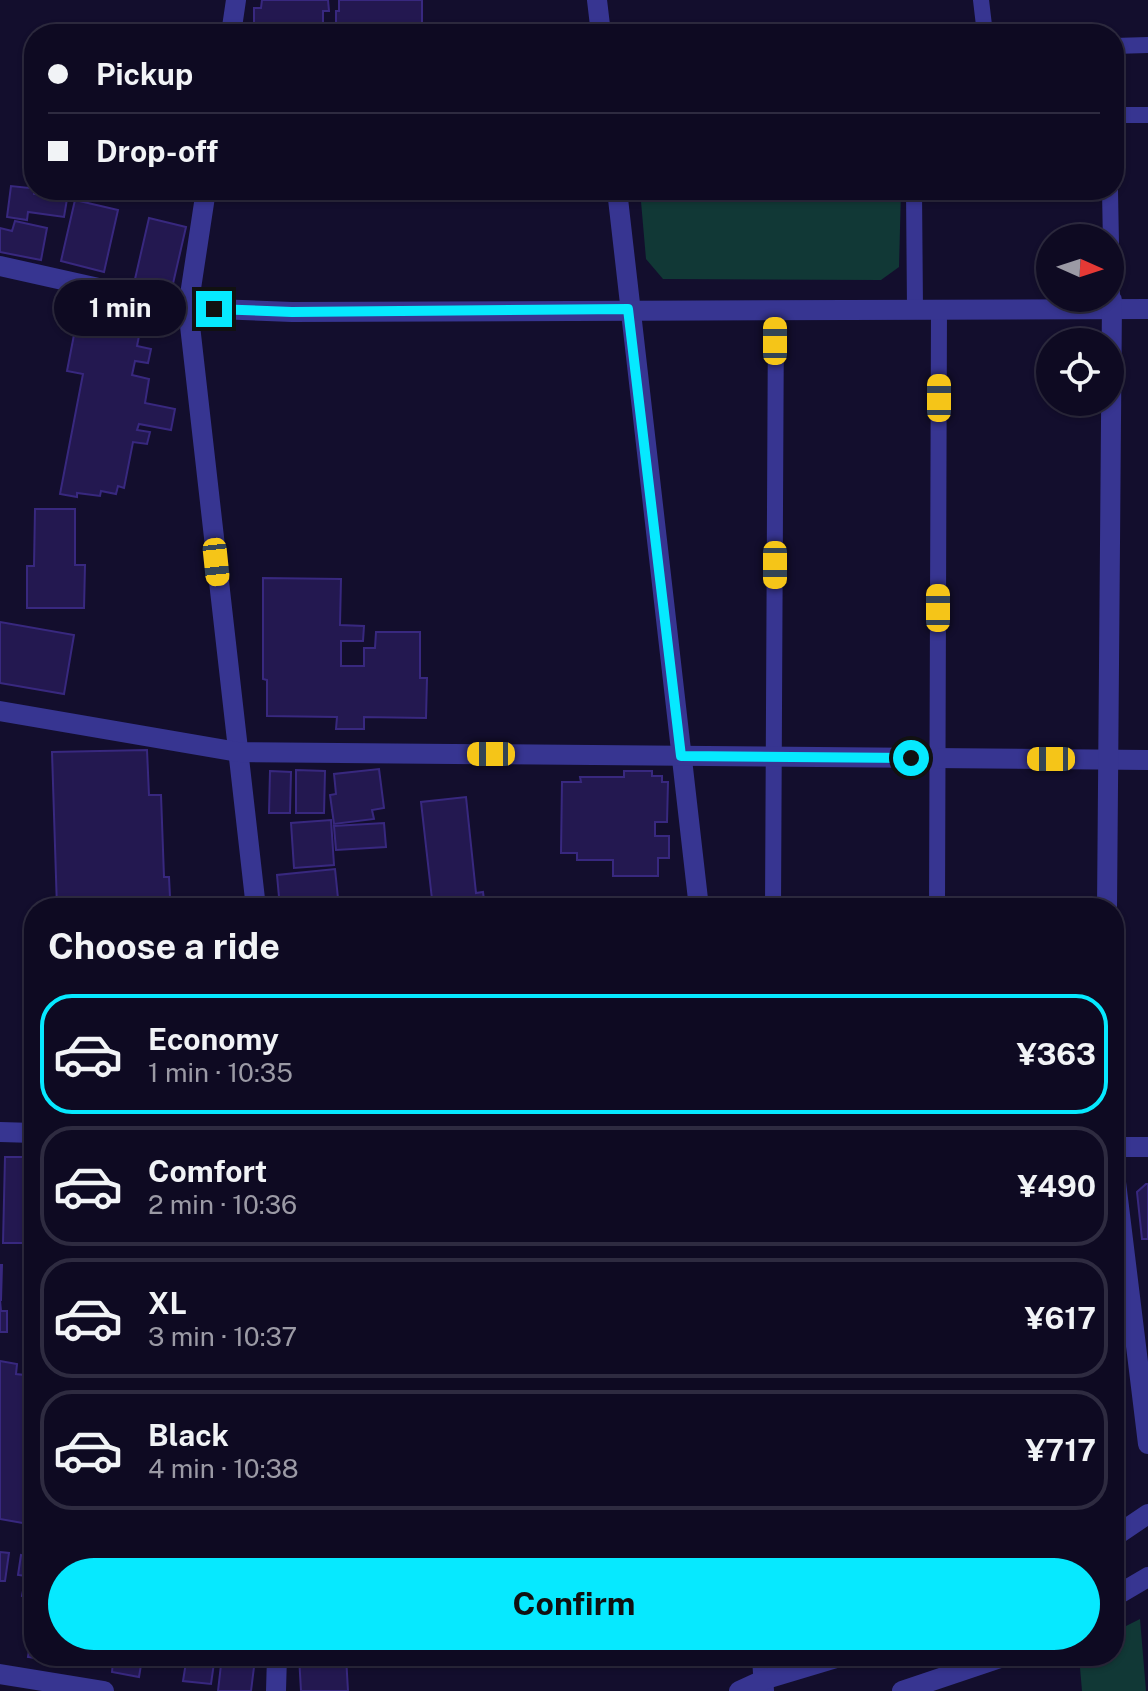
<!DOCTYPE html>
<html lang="en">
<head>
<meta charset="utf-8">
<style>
  body { margin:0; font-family:"Public Sans",sans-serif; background:#17132a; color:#f1f3f6; height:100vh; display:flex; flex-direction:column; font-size:30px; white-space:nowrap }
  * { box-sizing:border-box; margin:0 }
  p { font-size:26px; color:#9b9aa5 }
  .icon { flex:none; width:44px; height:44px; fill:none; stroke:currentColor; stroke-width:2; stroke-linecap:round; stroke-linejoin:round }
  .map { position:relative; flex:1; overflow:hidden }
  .drawer { position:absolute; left:24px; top:898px; width:1100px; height:768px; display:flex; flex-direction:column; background:#0e0a22; border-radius:32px; box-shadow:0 2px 6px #0004,0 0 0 2px #2e2b40 }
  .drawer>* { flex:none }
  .top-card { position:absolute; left:24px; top:24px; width:1100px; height:176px; border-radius:32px; box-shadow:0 2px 6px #0004,0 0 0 2px #2e2b40; display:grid; align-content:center; height:176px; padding:0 24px; background:#0e0a22 }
  .needle { width:52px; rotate:93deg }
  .tools { position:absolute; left:1036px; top:224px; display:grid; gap:16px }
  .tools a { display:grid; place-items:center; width:88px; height:88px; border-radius:50%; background:#0e0a22; box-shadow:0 2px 6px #0004,0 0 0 2px #2e2b40; font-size:40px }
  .end { position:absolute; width:36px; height:36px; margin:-18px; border:10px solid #06e9ff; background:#111; box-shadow:0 0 0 4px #111 }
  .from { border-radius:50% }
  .bubble { position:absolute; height:56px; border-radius:28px; background:#0e0a22; box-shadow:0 2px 6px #0004,0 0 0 2px #2e2b40; font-size:26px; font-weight:700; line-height:56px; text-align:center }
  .car { position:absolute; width:24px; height:48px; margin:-24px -12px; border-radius:10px; box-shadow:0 0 6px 2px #0007; background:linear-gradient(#f5c518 24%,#345 0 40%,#f5c518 0 76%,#345 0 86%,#f5c518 0) }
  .top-card b { display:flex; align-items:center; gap:28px; height:76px; font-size:30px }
  .top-card b+b { border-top:2px solid #2e2b40 }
  .top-card i { width:20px; height:20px; background:#f1f3f6 }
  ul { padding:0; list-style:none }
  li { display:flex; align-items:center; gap:24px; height:120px; margin:0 16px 12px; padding:0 8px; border:4px solid #2e2b40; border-radius:32px }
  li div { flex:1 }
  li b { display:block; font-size:30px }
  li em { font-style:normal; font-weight:700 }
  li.active { border-color:#06e9ff }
  li>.icon { width:72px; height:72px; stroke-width:1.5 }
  h2 { padding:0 24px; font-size:36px; line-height:96px }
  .action { display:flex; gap:16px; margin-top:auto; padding:16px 24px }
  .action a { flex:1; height:92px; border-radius:48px; background:#06e9ff; color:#111; font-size:32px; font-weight:700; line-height:92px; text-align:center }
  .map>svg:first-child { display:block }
</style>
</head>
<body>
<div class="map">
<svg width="1148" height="1691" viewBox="0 0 1148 1691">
  <rect width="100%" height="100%" fill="#130e2d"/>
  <g fill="#113836">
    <path d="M640,190H901L899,267L881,280L663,279L646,259Z"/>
    <path d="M1140,1619L1146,1691H1082L1079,1656H1114V1632Z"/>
  </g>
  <g fill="#231850" stroke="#38287f" stroke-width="2">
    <path d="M262,0H328L329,11H323V34H254V8H261Z"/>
    <path d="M339,0H422V34H336V11H339Z"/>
    <path d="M30,182L34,183V194L67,199L64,217L28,212L27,220L7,217L11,186L29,188Z"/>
    <path d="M75,200L118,210L104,272L61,261Z"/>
    <path d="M149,218L186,227L172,288L135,279Z"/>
    <path d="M15,221L47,228L41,260L0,252V228L12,231Z"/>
    <path d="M79,309L94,312V315L119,320L117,332L139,336L137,346L151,349L148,363L135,361L132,375L149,379L145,403L175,409L171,430L139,424L137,430L150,432L147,444L133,442L124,488L118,486L116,494L101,491L100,496L77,493V497L60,494L83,374L67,371Z"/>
    <path d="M35,509H75V565H85L84,608H27V566H34Z"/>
    <path d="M263,578L341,579L340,625L364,626L363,641H341V666H364V648H375L376,632H420V678H427L426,718L364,717V729H336L337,717L267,716V680L263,679Z"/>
    <path d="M0,622L74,635L64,694L0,683Z"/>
    <path d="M147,750L149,795H161L164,877H169L170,897H182V908H57L52,752Z"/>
    <path d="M379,769L384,808L372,810L374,819L334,824L330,795L336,794L334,774Z"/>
    <path d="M296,770L325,771L324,813H296Z"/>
    <path d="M270,771L291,772L290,813H269Z"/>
    <path d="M624,771H652V776H662V782H668L667,822H655V836H669V858H658V876H613V860H577V853H561L562,782H581L580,777H624Z"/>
    <path d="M466,797L476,893L483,892L485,908H433L421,802Z"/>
    <path d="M331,820L334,865L294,868L291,823Z"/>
    <path d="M384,823L386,847L336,850L334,826Z"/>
    <path d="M335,869L339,908H280L277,875Z"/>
    <path d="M5,1157H34V1243H3Z"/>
    <path d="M1146,1184H1148V1239H1142L1137,1192Z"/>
    <path d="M0,1265H2L1,1300H0Z"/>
    <path d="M0,1300L1,1311H7V1332H0Z"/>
    <path d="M0,1361L17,1364L16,1374L34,1376V1525L0,1519Z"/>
    <path d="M0,1552L9,1553L5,1581H0Z"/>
    <path d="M21,1555L34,1557V1577L18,1575Z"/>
    <path d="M25,1580L34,1581V1603L27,1602L28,1597L22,1596Z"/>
    <path d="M34,1618V1656H68L67,1663L28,1657Z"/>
    <path d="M108,1656H157L156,1666L141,1665L139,1677L112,1672L113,1662Z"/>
    <path d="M187,1656H215L211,1684L183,1681Z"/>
    <path d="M222,1656H248L255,1659L251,1691H218Z"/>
    <path d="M299,1656H346L348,1691H301Z"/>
  </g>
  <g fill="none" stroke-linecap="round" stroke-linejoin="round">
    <g stroke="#373591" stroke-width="16">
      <path d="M981,0L985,34"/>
      <path d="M1114,46L1148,45"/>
      <path d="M1114,115H1148"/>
      <path d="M914,190L915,309"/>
      <path d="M1110,190L1112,300"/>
      <path d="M773,908L776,309"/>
      <path d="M937,908L939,309"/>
    </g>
    <g stroke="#373591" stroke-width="20">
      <path d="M597,0L601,34"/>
      <path d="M231,34L236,0"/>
      <path d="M206,190L188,308L256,908"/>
      <path d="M617,190L699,908"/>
      <path d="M0,266L188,308L292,312L1148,309"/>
      <path d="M0,711L238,752L1148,760"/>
      <path d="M1107,908L1112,300"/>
      <path d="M1114,1166L1148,1444"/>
      <path d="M1114,1537L1148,1514"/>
      <path d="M1114,1597L1148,1577"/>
      <path d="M762,1656L764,1691"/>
      <path d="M0,1674L104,1691"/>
      <path d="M276,1691L277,1656"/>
      <path d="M739,1691L763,1680L843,1656"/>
      <path d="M902,1691L1006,1656"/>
    </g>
    <g stroke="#373591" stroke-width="20">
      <path d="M0,1132L34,1133"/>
      <path d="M1114,1147H1148"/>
    </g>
  </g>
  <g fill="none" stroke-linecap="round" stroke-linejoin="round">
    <path stroke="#06e9ff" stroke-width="10" d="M214,309L292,312L628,309L681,756L911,758"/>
  </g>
</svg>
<div class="tools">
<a><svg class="needle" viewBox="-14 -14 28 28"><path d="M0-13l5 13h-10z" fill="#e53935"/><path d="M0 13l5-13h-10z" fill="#9b9aa5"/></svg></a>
<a><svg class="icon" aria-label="locate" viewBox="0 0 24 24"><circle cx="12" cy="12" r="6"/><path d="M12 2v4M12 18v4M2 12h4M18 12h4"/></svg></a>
</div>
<i class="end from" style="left:911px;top:758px"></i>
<i class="end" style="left:214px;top:309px"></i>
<div class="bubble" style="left:54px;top:280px;width:132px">1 min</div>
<i class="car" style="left:775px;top:341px;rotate:0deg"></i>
<i class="car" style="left:939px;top:398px;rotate:0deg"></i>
<i class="car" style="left:216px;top:562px;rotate:174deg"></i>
<i class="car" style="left:775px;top:565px;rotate:180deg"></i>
<i class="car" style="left:938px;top:608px;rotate:0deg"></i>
<i class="car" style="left:491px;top:754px;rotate:270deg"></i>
<i class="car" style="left:1051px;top:759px;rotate:270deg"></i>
<div class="top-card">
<b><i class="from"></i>Pickup</b>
<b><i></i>Drop-off</b>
</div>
<section class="drawer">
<h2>Choose a ride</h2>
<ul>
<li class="active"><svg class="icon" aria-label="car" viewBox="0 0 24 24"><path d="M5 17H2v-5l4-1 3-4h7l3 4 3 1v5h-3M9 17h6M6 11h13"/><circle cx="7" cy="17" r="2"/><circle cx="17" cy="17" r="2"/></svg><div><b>Economy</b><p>1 min · 10:35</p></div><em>¥363</em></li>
<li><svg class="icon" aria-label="car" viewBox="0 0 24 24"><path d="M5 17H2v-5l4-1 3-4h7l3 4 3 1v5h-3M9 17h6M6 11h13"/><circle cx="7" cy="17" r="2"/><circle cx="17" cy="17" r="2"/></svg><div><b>Comfort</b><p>2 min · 10:36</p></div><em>¥490</em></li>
<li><svg class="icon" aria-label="car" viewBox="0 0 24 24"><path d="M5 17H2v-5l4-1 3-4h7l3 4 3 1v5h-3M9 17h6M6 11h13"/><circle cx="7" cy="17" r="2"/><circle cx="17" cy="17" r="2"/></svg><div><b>XL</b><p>3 min · 10:37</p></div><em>¥617</em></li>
<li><svg class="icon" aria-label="car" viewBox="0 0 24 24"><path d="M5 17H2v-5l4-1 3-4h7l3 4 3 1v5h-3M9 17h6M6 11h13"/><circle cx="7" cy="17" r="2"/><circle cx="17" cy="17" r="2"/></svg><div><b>Black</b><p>4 min · 10:38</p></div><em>¥717</em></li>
</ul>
<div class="action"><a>Confirm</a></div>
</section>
</div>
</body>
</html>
